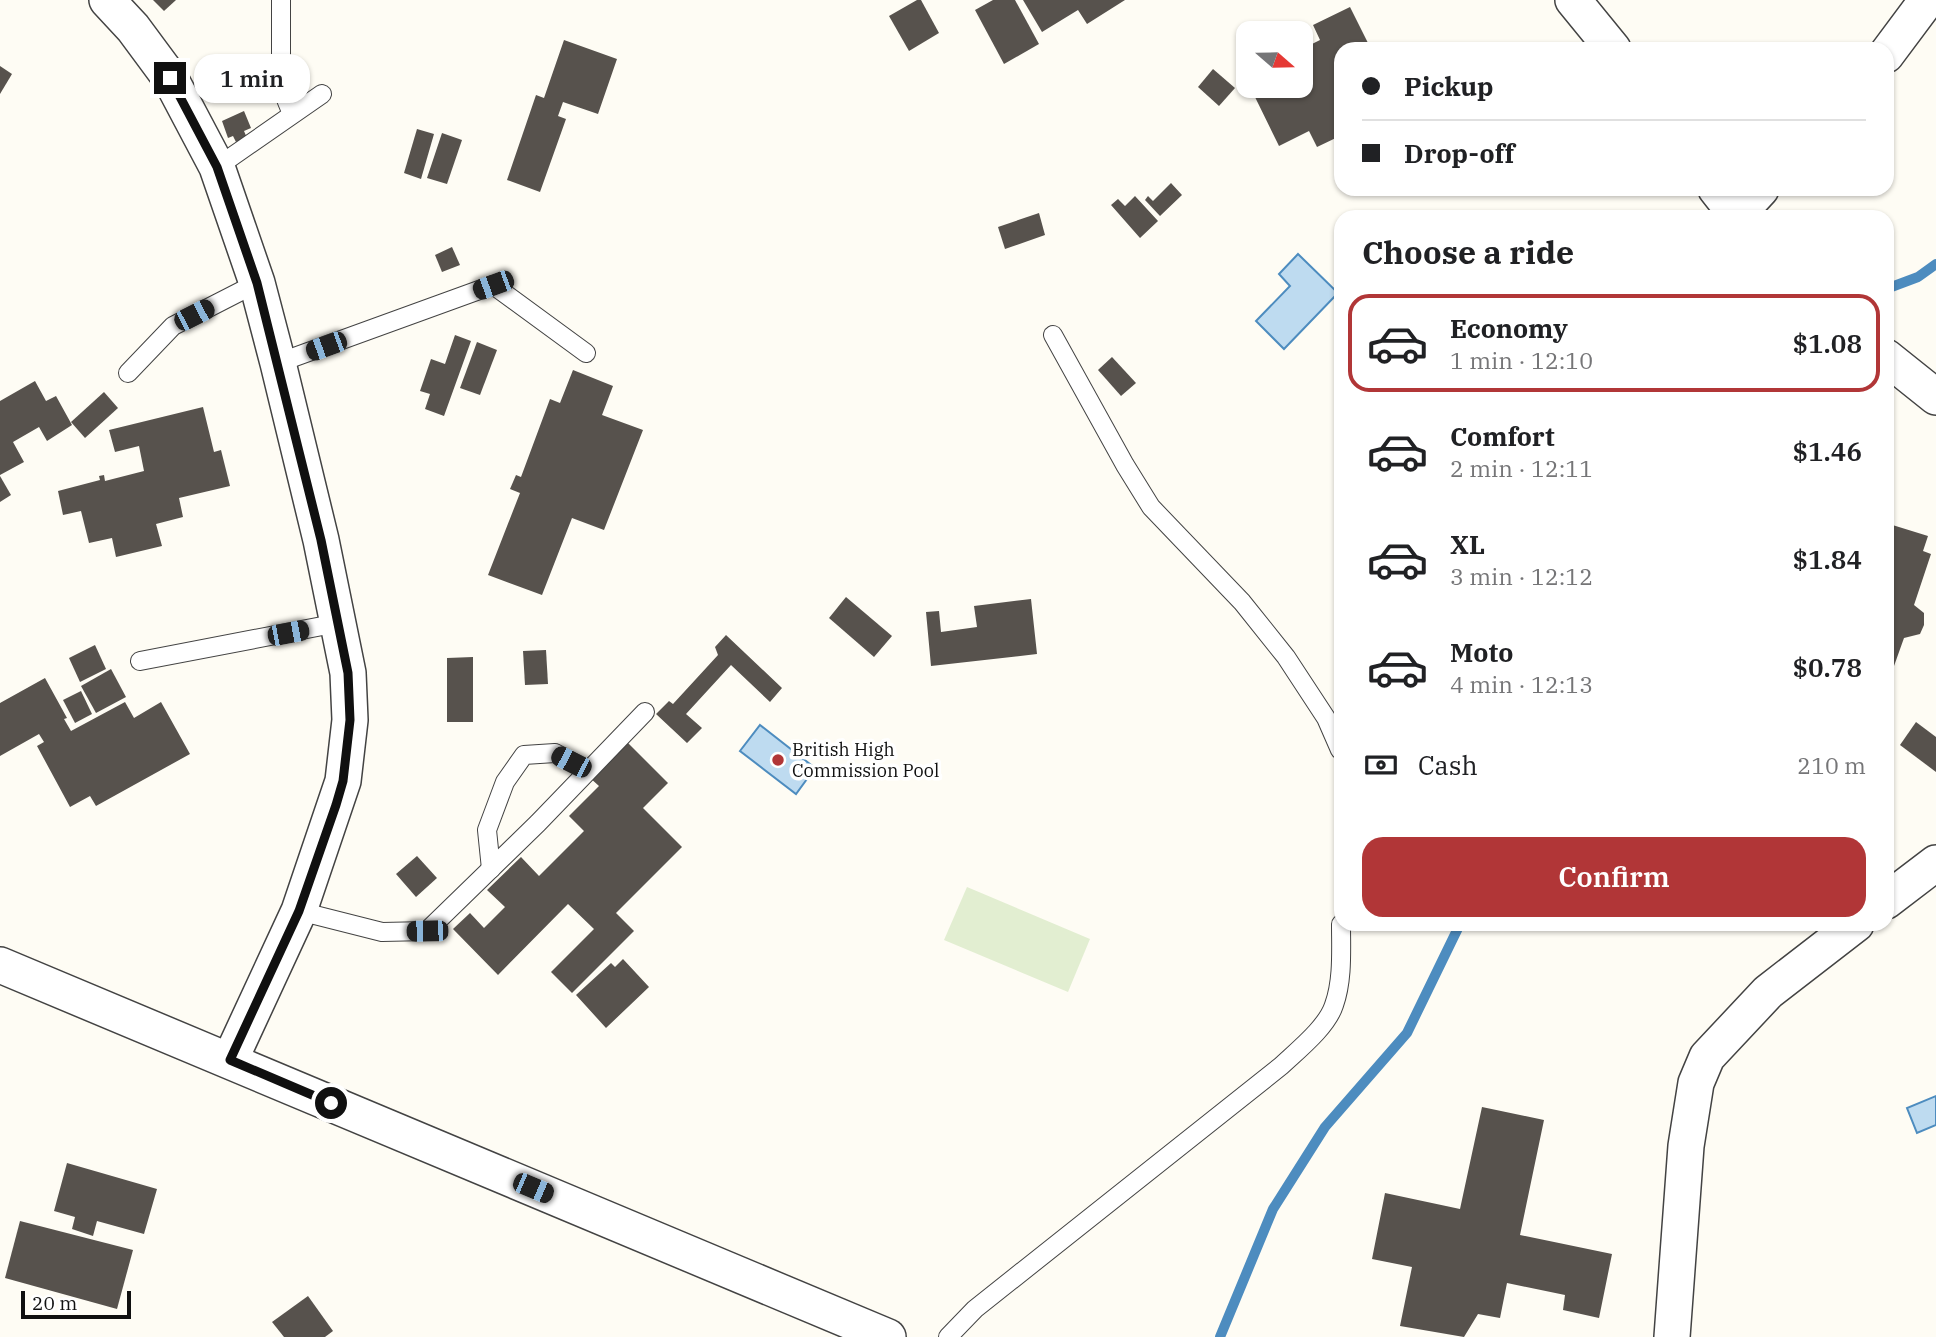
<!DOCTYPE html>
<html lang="en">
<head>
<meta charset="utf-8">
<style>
  body { margin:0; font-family:"IBM Plex Serif",serif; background:#f6f6f6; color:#202124; height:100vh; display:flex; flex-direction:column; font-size:26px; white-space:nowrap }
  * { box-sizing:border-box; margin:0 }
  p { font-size:23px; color:#757577 }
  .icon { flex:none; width:38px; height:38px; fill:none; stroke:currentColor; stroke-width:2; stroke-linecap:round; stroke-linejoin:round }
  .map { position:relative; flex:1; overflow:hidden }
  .panel { position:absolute; left:1334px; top:210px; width:560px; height:721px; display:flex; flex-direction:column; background:#fff; border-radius:21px; box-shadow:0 2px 5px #0004 }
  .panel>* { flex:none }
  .guide { position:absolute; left:1334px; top:42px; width:560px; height:154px; border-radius:21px; box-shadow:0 2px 5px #0004; display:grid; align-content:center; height:154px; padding:0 28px; background:#fff }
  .needle { width:46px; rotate:110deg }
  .tools { position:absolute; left:1236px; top:21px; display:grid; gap:14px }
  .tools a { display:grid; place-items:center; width:77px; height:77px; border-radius:14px; background:#fff; box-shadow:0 2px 5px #0004; font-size:35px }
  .scale { position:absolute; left:21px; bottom:18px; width:110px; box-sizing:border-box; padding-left:7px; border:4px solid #101010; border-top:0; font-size:19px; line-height:24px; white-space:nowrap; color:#101010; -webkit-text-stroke:5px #fff; paint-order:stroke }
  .end { position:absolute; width:32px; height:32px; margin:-16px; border:9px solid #101010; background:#fff; box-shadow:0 0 0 4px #fff }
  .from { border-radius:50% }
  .bubble { position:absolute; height:49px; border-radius:21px; background:#fff; box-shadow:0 2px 5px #0004; font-size:23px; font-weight:600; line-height:49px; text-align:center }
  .car { position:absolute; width:21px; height:42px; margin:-21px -10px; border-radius:9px; box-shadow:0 0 5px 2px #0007; background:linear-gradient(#222 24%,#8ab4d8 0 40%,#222 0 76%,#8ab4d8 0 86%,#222 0) }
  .guide b { display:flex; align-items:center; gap:24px; height:66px; font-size:26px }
  .guide b+b { border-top:2px solid #e0e0e0 }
  .guide i { width:18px; height:18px; background:#202124 }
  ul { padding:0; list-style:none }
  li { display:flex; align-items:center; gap:21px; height:98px; margin:0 14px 10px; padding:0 14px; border:4px solid transparent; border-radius:21px }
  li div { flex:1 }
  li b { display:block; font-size:26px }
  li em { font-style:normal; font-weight:600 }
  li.active { border-color:#b13637 }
  li>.icon { width:63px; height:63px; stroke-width:1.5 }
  h2 { padding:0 28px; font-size:32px; line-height:84px }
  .pay { display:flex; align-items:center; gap:18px; height:77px; padding:0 28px; font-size:26px }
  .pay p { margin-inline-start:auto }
  .button { display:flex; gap:14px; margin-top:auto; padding:14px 28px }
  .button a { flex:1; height:80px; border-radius:21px; background:#b13637; color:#fff; font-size:28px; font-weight:600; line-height:80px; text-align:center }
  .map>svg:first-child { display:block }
</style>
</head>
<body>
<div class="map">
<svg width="1936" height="1337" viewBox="0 0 1936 1337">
  <rect width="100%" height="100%" fill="#fefcf4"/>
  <path fill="#e2eed1" d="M967,887L1090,939L1068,992L944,940Z"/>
  <g fill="#bedbf0" stroke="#4d8cbf" stroke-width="2">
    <path d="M1298,254L1338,293L1284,349L1256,321L1290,286L1279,274Z"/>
    <path d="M760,725L815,768L796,794L740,751Z"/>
    <path d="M1936,1096V1125L1917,1133L1907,1108Z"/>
  </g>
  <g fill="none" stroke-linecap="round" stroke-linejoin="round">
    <g stroke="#4d8cbf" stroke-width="10">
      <path d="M1886,289L1918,277L1936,264"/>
      <path d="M1220,1337L1273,1209L1325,1127L1407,1033L1460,924"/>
    </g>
  </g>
  <g fill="#57524d">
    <path d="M153,0H176L164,11Z"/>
    <path d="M917,0H921L939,33L909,51L889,16Z"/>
    <path d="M993,0H1015L1039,44L1004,64L975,10Z"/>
    <path d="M1023,0H1125L1087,24L1078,10L1042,32Z"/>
    <path d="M1350,7L1371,49H1340V136L1317,147L1309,131L1279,146L1254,95L1273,86H1300V50L1320,40L1313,25Z"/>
    <path d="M564,40L617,59L598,114L563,102L558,116L566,119L540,192L507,180L536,95L544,98Z"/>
    <path d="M0,66L12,74L0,94Z"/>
    <path d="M1213,69L1235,88L1219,106L1198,87Z"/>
    <path d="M244,111L251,128L244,131L247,138L236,142L233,136L228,138L222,121Z"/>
    <path d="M417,129L434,134L421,179L404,173Z"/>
    <path d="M442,133L462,140L447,184L427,178Z"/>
    <path d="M1171,183L1182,195L1160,216L1145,200L1148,196L1153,201Z"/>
    <path d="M1135,196L1158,221L1140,238L1111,205L1118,199L1125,206Z"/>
    <path d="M1039,213L1045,235L1005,249L998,227Z"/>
    <path d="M452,247L460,265L442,272L435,255Z"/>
    <path d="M455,335L471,341L444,416L425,409L430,394L420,391L431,359L445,364Z"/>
    <path d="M477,342L497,350L480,395L460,388Z"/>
    <path d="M1112,357L1136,383L1121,396L1098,370Z"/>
    <path d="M573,370L613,386L602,415L643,430L604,530L572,518L542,595L488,575L520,493L510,489L516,475L521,477L550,399L560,403Z"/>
    <path d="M35,381L46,401L56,396L72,425L47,441L39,427L13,442L24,462L0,475V401Z"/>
    <path d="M104,392L118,408L85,438L71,422Z"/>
    <path d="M203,407L214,452L221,450L230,486L179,498L183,517L156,524L162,546L116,557L112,538L89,543L81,511L63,515L58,491L100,480L99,476L104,475L105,481L144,471L139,446L115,452L109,430Z"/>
    <path d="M0,476L11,495L0,502Z"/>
    <path d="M1886,523L1928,536L1923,551L1931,554L1914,605L1924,613V625L1920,634L1904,638L1894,666L1886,664Z"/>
    <path d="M846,597L892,636L874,657L829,618Z"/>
    <path d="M1031,599L1037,654L931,666L926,612L939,611L941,632L977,627L974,606Z"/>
    <path d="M726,635L782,688L770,702L731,665L686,714L702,728L687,743L656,714L669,701L673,704L718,655L715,647Z"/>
    <path d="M95,645L106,669L80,682L69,658Z"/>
    <path d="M546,650L548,684L525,685L523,651Z"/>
    <path d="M473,657V722H447V658Z"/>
    <path d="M111,669L126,697L96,713L81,686Z"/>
    <path d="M45,678L67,718L64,719L71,731L125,702L134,718L161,702L190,754L96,806L90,796L70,807L37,746L44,742L39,734L0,756V703Z"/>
    <path d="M81,691L92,714L75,723L63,700Z"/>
    <path d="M1916,722L1936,737V772L1900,745Z"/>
    <path d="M626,741L668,783L643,808L682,847L616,913L634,931L572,993L551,972L594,929L568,904L498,975L453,929L470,913L484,928L505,907L487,890L521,857L539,876L584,831L569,816L599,786L589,777Z"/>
    <path d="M417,856L437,878L416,897L396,874Z"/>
    <path d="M623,959L649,987L606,1028L576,995L611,963L615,967Z"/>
    <path d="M1482,1107L1544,1120L1520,1235L1612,1254L1599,1318L1563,1310L1565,1295L1507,1283L1500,1318L1478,1314L1464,1337L1400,1326L1412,1267L1372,1259L1385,1193L1460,1209Z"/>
    <path d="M67,1163L157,1189L144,1234L97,1221L93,1236L72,1229L75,1217L54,1211Z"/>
    <path d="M20,1221L133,1250L117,1309L5,1278Z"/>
    <path d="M308,1296L333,1331L325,1337H284L272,1322Z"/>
  </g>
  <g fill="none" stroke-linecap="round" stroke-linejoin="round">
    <defs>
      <g id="service">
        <path d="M281,0V87L292,114"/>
        <path d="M217,167L322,94"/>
        <path d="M1053,335L1125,465L1151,507L1242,602L1286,657L1326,718L1340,750"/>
        <path d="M278,363L493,285L586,353"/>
        <path d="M128,373L173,326L257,283"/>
        <path d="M140,661L338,623"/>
        <path d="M491,869L487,830L505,782L524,755L555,753L587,770"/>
        <path d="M299,911L382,932L427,931L538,823L645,712"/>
        <path d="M948,1337L975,1309L1281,1066C1298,1050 1327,1027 1334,1005C1343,980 1341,950 1341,924"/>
      </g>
      <g id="minor">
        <path d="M107,0L133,28L170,78L217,167L257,283L278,363L321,540L348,673L350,720L343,781L299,911L230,1060"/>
        <path d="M1573,0L1613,49"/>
        <path d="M1886,55L1927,0"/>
        <path d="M1716,189L1738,217"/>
        <path d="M1737,215L1761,189"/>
        <path d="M1886,357L1936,397"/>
        <path d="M1886,901L1936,863"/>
        <path d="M0,965L888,1337"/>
        <path d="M1672,1337L1686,1146L1696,1083L1707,1057L1768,992L1856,924"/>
      </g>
    </defs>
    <use href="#service" stroke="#434343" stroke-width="20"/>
    <use href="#minor" stroke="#434343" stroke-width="38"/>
    <use href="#service" stroke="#fff" stroke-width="18"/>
    <use href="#minor" stroke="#fff" stroke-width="35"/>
  </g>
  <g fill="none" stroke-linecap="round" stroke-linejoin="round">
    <path stroke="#101010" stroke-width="9" d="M170,78L217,167L257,283L321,540L348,673L350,720L343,781L336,805L299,911L230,1060L331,1103"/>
  </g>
  <circle fill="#b13637" stroke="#fff" stroke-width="2.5" cx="778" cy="760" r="7"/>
  <g text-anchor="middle" stroke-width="7" stroke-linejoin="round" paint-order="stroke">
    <g font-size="18" fill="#101010" stroke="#fff" text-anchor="start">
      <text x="792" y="756">British High<tspan x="792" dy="21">Commission Pool</tspan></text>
    </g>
  </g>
</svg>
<div class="tools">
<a><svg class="needle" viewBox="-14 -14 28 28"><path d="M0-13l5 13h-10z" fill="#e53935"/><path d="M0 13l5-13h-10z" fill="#757577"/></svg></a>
</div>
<div class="scale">20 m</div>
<i class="end from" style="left:331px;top:1103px"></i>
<i class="end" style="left:170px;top:78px"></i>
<div class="bubble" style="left:194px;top:54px;width:116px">1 min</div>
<i class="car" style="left:493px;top:285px;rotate:250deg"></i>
<i class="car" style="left:194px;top:315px;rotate:63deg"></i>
<i class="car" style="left:326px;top:346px;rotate:250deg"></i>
<i class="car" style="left:288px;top:633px;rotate:79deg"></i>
<i class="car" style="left:571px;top:762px;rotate:297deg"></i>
<i class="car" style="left:427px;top:931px;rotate:269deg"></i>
<i class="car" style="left:533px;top:1188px;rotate:113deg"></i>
<div class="guide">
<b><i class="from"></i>Pickup</b>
<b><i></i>Drop-off</b>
</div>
<section class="panel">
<h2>Choose a ride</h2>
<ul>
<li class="active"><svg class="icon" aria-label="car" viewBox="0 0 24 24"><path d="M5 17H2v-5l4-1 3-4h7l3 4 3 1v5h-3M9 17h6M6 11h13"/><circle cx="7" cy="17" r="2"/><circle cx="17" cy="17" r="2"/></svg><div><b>Economy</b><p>1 min · 12:10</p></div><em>$1.08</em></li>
<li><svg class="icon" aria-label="car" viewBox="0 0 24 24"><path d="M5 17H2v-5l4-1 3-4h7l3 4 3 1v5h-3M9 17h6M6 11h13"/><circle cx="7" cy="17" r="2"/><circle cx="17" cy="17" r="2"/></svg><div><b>Comfort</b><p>2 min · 12:11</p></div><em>$1.46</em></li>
<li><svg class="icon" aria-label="car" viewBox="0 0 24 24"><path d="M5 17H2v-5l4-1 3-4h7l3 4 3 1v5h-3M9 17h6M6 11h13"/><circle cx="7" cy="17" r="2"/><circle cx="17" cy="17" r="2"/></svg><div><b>XL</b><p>3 min · 12:12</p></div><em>$1.84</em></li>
<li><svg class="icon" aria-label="car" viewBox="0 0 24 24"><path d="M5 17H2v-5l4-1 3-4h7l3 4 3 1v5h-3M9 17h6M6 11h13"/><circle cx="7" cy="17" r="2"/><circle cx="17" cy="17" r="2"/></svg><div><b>Moto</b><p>4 min · 12:13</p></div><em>$0.78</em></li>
</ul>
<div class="pay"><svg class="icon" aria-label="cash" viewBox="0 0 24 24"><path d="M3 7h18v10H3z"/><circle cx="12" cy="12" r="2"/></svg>Cash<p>210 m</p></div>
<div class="button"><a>Confirm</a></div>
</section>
</div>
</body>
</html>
